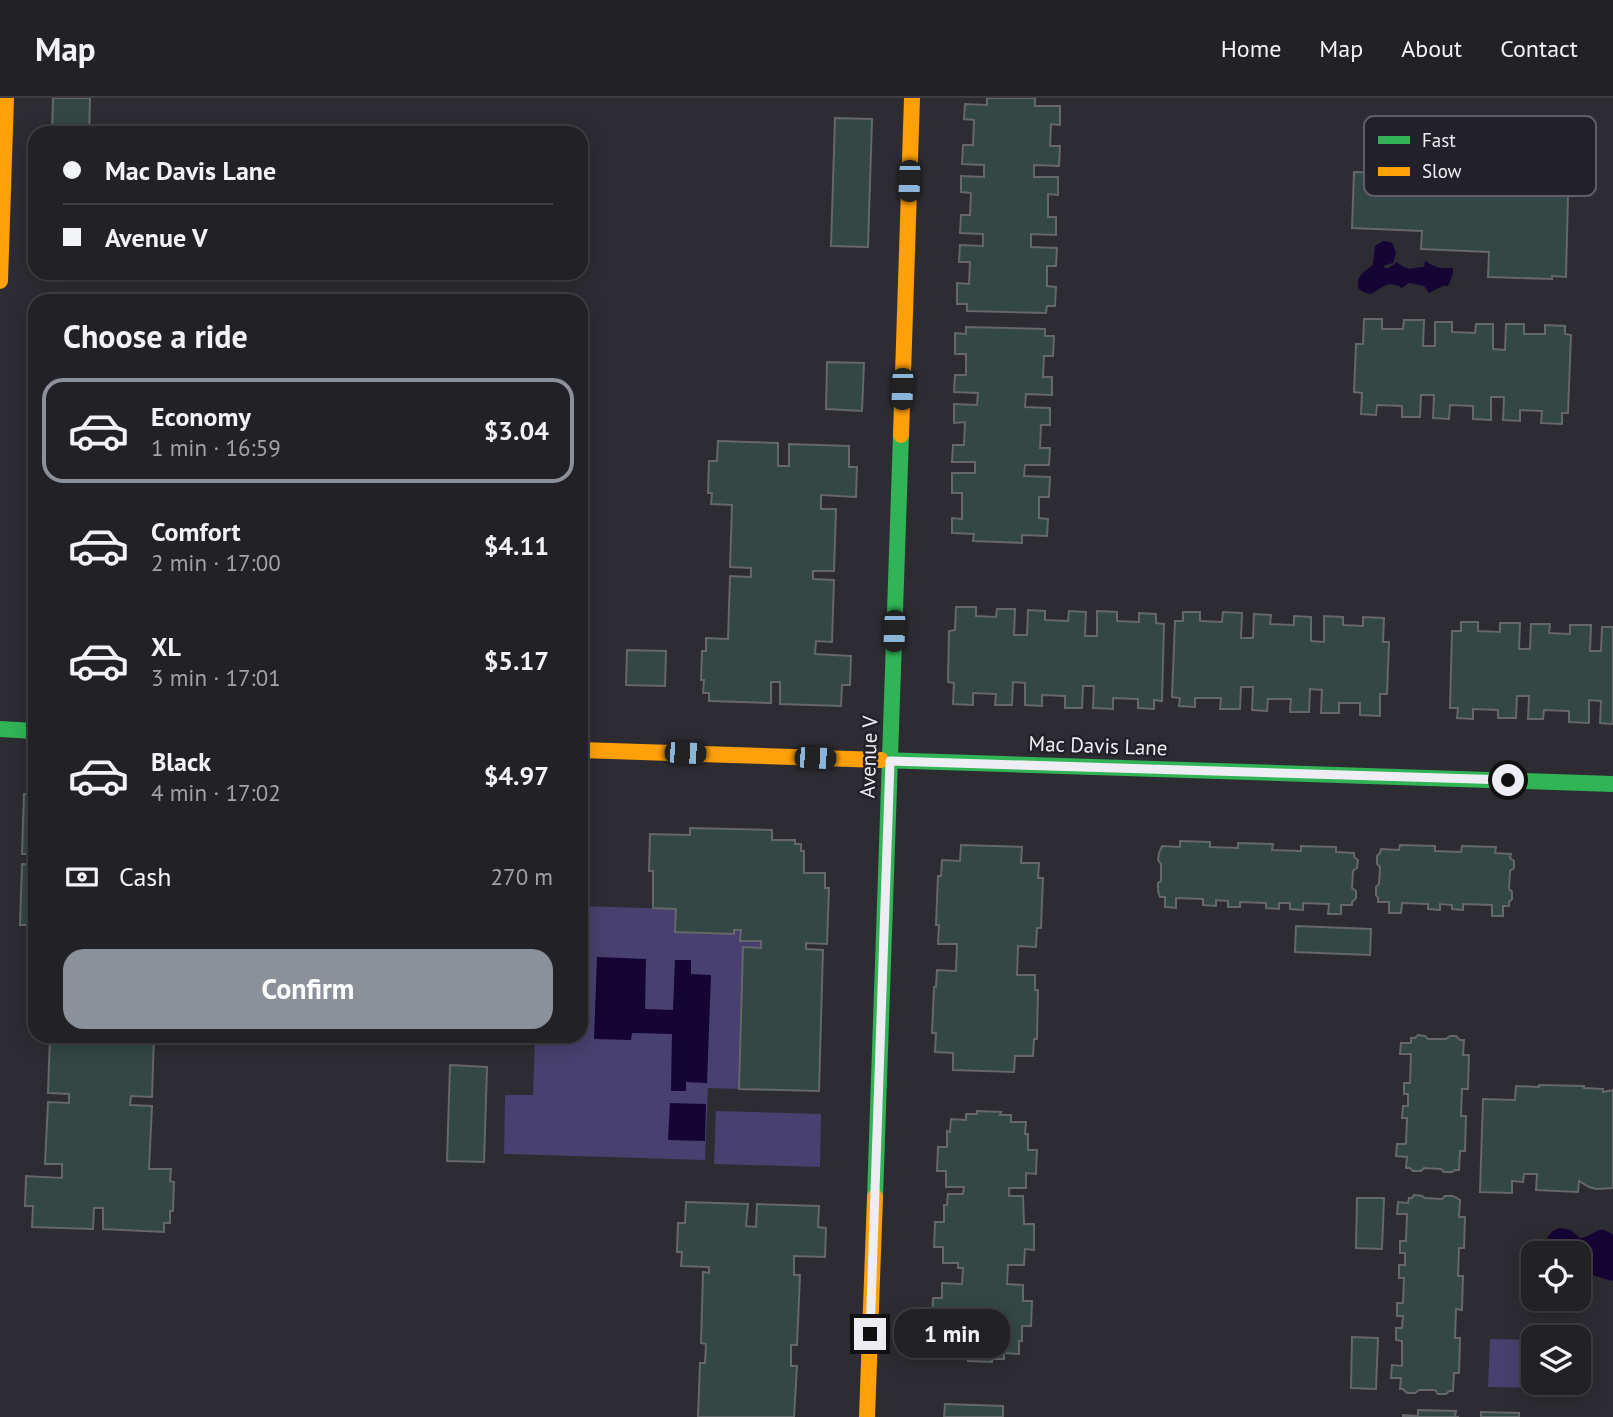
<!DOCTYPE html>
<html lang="en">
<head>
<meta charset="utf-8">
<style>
  body { margin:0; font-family:"PT Sans",sans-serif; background:#2a292e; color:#f1f3f6; height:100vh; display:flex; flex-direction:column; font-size:26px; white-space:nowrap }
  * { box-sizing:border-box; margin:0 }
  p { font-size:23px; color:#a2a3a7 }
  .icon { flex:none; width:38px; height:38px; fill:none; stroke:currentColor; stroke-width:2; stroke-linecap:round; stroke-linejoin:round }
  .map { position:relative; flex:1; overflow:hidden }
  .sheet { position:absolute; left:28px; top:196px; width:560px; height:749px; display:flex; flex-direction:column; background:#222126; border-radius:21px; box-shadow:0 4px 18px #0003,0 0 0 2px #3f3e43 }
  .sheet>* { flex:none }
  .top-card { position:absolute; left:28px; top:28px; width:560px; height:154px; border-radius:21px; box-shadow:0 4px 18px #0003,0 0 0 2px #3f3e43; display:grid; align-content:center; height:154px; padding:0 35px; background:#222126 }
  .tools { position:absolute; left:1521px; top:1143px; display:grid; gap:14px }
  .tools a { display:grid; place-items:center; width:70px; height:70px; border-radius:14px; background:#222126; box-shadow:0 4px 18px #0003,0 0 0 2px #3f3e43; font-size:35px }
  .end { position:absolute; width:32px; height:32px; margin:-16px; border:9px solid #eeedf4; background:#111; box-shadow:0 0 0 4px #111 }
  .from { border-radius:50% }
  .bubble { position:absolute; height:49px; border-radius:21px; background:#222126; box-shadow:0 4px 18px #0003,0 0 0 2px #3f3e43; font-size:23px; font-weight:700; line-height:49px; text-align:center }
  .car { position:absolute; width:21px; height:42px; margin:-21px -10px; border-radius:9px; box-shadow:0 0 5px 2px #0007; background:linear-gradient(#222 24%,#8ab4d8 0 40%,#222 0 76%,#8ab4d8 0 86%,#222 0) }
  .top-card b { display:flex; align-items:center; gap:24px; height:66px; font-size:26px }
  .top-card b+b { border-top:2px solid #3f3e43 }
  .top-card i { width:18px; height:18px; background:#f1f3f6 }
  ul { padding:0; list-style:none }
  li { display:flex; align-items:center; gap:21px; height:105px; margin:0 14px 10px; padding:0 21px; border:4px solid transparent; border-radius:21px }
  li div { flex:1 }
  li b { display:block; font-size:26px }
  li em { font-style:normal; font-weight:700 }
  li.current { border-color:#8c9099 }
  li>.icon { width:63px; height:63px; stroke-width:1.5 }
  h2 { padding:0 35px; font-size:32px; line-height:84px }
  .pay { display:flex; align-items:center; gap:18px; height:77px; padding:0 35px; font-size:26px }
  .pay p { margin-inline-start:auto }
  .cta { display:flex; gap:14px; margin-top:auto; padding:14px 35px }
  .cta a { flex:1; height:80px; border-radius:21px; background:#8c9099; color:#fff; font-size:28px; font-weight:700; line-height:80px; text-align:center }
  header { display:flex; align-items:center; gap:42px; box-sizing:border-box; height:98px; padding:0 35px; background:#222126; border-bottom:2px solid #3f3e43 }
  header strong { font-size:33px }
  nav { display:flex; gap:38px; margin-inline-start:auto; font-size:24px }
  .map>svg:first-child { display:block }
</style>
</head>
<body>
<header>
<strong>Map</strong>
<nav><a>Home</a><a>Map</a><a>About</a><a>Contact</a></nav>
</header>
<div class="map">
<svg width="1613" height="1319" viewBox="0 0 1613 1319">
  <rect width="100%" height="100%" fill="#2d2c32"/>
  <g fill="#48406e">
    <path d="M581,808L676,811L675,834L733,836L734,832H741L740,843H761V850L743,849L739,991L708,990L705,1062L504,1056L505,997H533L535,938H581Z"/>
    <path d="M716,1013L821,1016L820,1069L714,1066Z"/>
    <path d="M1490,1241L1533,1242V1284H1578L1579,1244H1586L1585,1291L1488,1289Z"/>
  </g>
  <g fill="#150535">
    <path d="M1383,143L1390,144L1393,146L1396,155L1393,165L1385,167L1384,170H1389L1397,164C1410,175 1411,169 1424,169L1425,167L1423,166L1426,163C1435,170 1442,171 1453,170V176L1448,188H1443L1429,195L1424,188L1409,185L1402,190C1389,181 1382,190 1371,196L1365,195L1359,191L1358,188C1357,177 1365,173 1373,167L1375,148Z"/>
    <path d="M597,859L646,861L645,911L673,912L675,862H691V876L711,877L707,985L686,984V993H671L672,936L632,935L631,942L594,941Z"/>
    <path d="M670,1005L706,1006L705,1043L668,1042Z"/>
    <path d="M1560,1130L1571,1132L1580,1140C1595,1139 1597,1124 1613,1137V1183L1592,1177L1579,1180L1578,1155H1540L1543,1153C1548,1142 1546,1134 1560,1130Z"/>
  </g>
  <g fill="#334744" stroke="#656768" stroke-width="2">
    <path d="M53,0H90L89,35H52Z"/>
    <path d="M987,0H1035V8H1060V27L1051,26L1050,48H1060L1059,68L1034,67V79H1058V97L1048,96V119H1056V137L1031,136V149L1057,150L1056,168H1047V188L1056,189L1055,208H1047L1046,215L967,213V206H957V185L969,186L970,164H959L960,147L983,148V136L960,135L961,117H970L971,95L961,94V78L984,79V67L962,66L963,47H973L974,22L964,21L965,6L987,7Z"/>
    <path d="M835,20L872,21L868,149L831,148Z"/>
    <path d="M1354,74L1424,76V81L1527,85V95L1568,97L1566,179L1552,178V181L1488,179L1489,154L1421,151L1422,133L1352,130Z"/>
    <path d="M1364,221H1382V231H1403L1404,222H1424L1423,248H1435V224H1452V234L1475,235L1476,226H1493V251L1505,252L1506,226H1524V236H1545V227L1565,228V236L1571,237L1568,315H1562V326L1541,325L1542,313L1520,312V323L1503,322L1504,299H1491V322L1473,321V308L1450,307L1449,321L1433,320L1434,297H1421L1420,319H1402V308L1377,307L1376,317L1361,316L1362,295L1354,294L1356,246H1363Z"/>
    <path d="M966,229L1045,231V238H1054L1053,258H1044L1043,279H1052V297L1026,296L1025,309L1050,310V327H1041L1040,350H1050L1049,367H1025L1024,378L1050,379L1049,399H1039V420L1048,421L1047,438L1022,437V445L973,443L974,436L952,435V420L962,421V395H952V375H975V364H952L953,347H964L965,324L954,325V306L977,307L978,295L954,294L955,277H966V256H955V235L966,236Z"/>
    <path d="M827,264L864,265L862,313L826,311Z"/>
    <path d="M718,343L778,345V368H789V346L849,348V369H857L856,399L821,397V411H836L834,473H813V481L834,482L832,544L816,543L815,556L851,558L850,587H842L841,608L780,606V584H771V605L709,603V595H703L704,582H701L702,553H706V540L728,541L730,478L751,479V470L730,469L732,407L711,406L712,395H708L709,363H717Z"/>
    <path d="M956,509H976V518L996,519L997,511H1015L1014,537H1027L1028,512L1045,513V522L1068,523L1069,513L1086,514L1085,538H1097V513L1117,514V523L1139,524V515L1156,516V525L1164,526L1162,603L1154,602V611L1138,610V601L1113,600V611L1093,610L1094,588H1083L1082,610H1065V598L1042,597V608L1025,607V585L1013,584L1012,607H995L996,596L973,595V607L953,606L954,585L948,584L949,533L955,532Z"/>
    <path d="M1183,514H1200V523L1222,524L1223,514L1242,515L1241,540H1253L1254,516L1271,517L1270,526L1294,527V518L1311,519V543L1324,544V518L1343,519V527L1363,528V519L1384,520L1383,544H1389L1387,596H1380V618L1360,617V605H1339V615H1321L1322,592L1310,591L1309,614H1290L1291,601H1268L1267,613L1252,612L1253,589H1241L1240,611H1220L1221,600H1195V609L1179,608L1180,600L1172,599L1175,523H1183Z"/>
    <path d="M1461,524H1478V533L1500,534V525H1520L1519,551H1530L1531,526H1550L1549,535L1570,536V527H1591L1590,553H1601L1602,529H1613V626L1600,625L1601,603L1589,602V625L1569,624V613L1544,612L1543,621H1528L1529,598H1517L1516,620H1498V612L1473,611V621L1457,620L1458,610H1450L1452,533H1461Z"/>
    <path d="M627,552L666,553L665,588L626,587Z"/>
    <path d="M24,696H35V756H22Z"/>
    <path d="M690,730L772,732V742H795V746H801V753H804V775H825V790H829L827,846L806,845V851L823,852L819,993L739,991L743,849L761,850V843H740L741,832H734V836L675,834L676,811L653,810V773H649L650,736L690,737Z"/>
    <path d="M1180,743L1210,744V749L1238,750V745L1273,746L1272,752L1301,753V748L1336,749V754L1354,755V759L1358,762L1357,770L1353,773L1352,790L1356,793V800L1352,804V807H1341V816H1328L1329,806L1303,805V812L1290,811V805H1279V811L1266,810V805L1240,804V809H1228V803L1216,802V808L1203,807V801L1176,800V810L1165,809V799H1160L1158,793V785L1161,783V766L1158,762L1159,755L1162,748L1180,749Z"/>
    <path d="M961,747L1022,749L1021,765H1039L1038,780H1043L1041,830H1037L1036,849L1018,848L1017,877H1035V892H1038L1037,941H1034L1033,958H1015L1014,974L953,972V955L935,954L936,935H932L934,889H936L937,872L956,873L957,846H938L939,827H936L938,778H941L942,762L960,763Z"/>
    <path d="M1400,747L1435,748V753L1461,754L1462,748L1496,749L1495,755L1511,756L1510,760L1514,763V770L1510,773L1509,791L1512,794V801L1509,804V808H1503V818H1492V807L1463,806V812L1452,811V807L1440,806V812L1428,811V806L1402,805L1401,815H1389V804H1378V800L1376,797V789L1379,786L1380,769L1377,766V758L1380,755L1381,751L1399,752Z"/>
    <path d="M22,766L35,767V827H20Z"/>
    <path d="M1296,828L1371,831L1370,857L1295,854Z"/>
    <path d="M32,890H35V920L31,919Z"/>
    <path d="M1418,937L1425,938L1428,941H1446L1450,938H1456L1460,942H1464L1463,957H1469L1468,991H1462L1461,1018H1466L1465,1053H1460L1459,1072H1455L1452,1074H1444L1441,1071L1424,1070L1421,1073H1413L1410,1070H1406L1407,1059L1396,1058L1397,1046H1406L1407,1020H1402L1403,1008H1408V996H1404V985H1410L1411,956H1400L1401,945H1411V940H1415Z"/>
    <path d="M50,938H154L152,999L131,998L130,1007L152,1008L149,1071H171L170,1083L174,1084L173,1113H170V1125H164V1134L103,1131V1110H94L93,1131L32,1129L33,1108H25L26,1078L62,1080V1066H45L48,1004L69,1005V996L48,995Z"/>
    <path d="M450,967L487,969L484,1064L447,1063Z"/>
    <path d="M1539,987L1584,988V990L1603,991V994L1613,992V1090L1596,1091L1589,1089L1579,1083L1578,1094L1536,1092L1537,1076H1524L1523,1084L1512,1083V1095L1480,1094L1483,1001L1515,1002L1516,988L1539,989Z"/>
    <path d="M977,1013L1001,1014L1000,1017H1011V1024H1026L1025,1036H1028V1052H1037L1036,1076L1026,1075V1090H1009V1098H1023L1024,1126H1034V1152L1025,1151L1024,1167H1008L1007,1186L1023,1187V1203H1032L1031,1228H1022V1243H1019V1256L1004,1255V1261H992V1264L968,1263V1260L956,1259L957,1253H941V1242H939V1224H932L933,1200H942V1185L962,1186L963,1170H958V1165H943V1149H934L935,1124H944V1107H947L948,1096H963L964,1089H946V1073H937L938,1049H947V1033L950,1034L951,1021L966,1022V1016H977Z"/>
    <path d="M1414,1097L1422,1098L1425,1100L1442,1101L1445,1098H1453L1460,1102L1459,1119H1465L1464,1150H1459L1458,1178H1463L1462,1212L1456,1211L1455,1240H1460L1459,1275H1454L1453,1293H1449L1446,1296H1438L1435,1292H1419L1415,1295H1407L1403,1291H1400L1401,1280H1391L1392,1267L1402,1268V1243L1396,1242V1230H1402L1403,1218H1397V1205H1403L1404,1180H1399V1167H1405V1155H1400V1143H1406L1407,1116H1397L1398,1104L1408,1105L1409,1100H1412Z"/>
    <path d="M1357,1100H1384L1382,1151L1356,1150Z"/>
    <path d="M686,1104L748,1106L746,1128L756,1129L757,1106L819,1108L818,1129L826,1130L825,1159L794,1158V1177H800L797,1247H791V1268H797L794,1319H698L700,1265H705L706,1246L701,1245L703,1174L709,1175V1169L681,1168L682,1154H677L678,1125H685Z"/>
    <path d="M1352,1239L1378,1240L1376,1291L1351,1290Z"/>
    <path d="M945,1306L1003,1308V1319H944Z"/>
    <path d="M1418,1312L1456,1313L1455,1319H1459H1403V1317L1418,1318Z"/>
    <path d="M1481,1314L1519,1315V1319H1481Z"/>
  </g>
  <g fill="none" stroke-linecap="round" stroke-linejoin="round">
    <g stroke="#30b455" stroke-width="16">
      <path d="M0,631L35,633"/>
      <path d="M881,662L1613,686"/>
      <path d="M875,1099L901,337"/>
    </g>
    <g stroke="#ff9f0a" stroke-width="16">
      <path d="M0,183L6,0"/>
      <path d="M901,337L912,0"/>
      <path d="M581,652L881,662"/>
      <path d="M867,1319L875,1099"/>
    </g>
  </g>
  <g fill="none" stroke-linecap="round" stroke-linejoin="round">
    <path stroke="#eeedf4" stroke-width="9" d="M870,1236L890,663L1508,682"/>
  </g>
  <g text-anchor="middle" stroke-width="5" stroke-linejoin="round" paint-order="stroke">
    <g font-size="21" fill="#eeedf4" stroke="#22212a">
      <text transform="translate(1098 648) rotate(2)" y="7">Mac Davis Lane</text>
      <text transform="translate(869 659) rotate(-88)" y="7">Avenue V</text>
    </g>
  </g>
  <rect x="1364" y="18" width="232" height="80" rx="10" fill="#22212a" stroke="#5f5e67" stroke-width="2"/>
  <rect x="1378" y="38" width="32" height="8" fill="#30b455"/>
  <rect x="1378" y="69" width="32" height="9" fill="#ff9f0a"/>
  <g font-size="19" fill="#eeedf4">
    <text x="1422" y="49">Fast</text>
    <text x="1422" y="80">Slow</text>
  </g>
</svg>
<div class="tools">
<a><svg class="icon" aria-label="locate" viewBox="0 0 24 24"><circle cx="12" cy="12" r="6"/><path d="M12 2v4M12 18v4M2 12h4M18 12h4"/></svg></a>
<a><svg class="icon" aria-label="layers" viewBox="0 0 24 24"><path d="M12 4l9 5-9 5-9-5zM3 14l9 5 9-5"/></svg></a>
</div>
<i class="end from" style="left:1508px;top:682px"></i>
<i class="end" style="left:870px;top:1236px"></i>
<div class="bubble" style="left:894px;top:1211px;width:116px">1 min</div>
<i class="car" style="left:909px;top:83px;rotate:182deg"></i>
<i class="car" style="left:902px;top:291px;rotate:182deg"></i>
<i class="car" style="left:894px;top:533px;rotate:182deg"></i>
<i class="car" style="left:685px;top:655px;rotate:92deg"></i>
<i class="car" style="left:815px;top:660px;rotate:92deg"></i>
<div class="top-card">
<b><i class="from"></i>Mac Davis Lane</b>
<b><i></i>Avenue V</b>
</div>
<section class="sheet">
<h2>Choose a ride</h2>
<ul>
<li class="current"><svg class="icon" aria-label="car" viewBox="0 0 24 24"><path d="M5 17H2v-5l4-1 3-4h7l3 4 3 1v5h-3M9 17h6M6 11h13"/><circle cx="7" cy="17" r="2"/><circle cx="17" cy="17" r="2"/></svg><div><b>Economy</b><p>1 min · 16:59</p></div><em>$3.04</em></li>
<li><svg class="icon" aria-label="car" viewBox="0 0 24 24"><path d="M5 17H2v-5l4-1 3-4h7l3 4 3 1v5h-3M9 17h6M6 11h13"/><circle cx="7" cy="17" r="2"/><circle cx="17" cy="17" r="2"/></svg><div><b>Comfort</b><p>2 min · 17:00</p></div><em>$4.11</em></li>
<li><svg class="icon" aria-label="car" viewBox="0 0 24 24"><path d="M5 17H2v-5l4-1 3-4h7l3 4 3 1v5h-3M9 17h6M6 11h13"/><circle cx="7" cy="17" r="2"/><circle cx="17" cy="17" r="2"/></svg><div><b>XL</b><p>3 min · 17:01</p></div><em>$5.17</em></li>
<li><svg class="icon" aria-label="car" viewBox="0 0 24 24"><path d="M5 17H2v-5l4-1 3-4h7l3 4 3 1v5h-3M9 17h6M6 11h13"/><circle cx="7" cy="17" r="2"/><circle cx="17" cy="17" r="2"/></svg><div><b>Black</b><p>4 min · 17:02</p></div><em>$4.97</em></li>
</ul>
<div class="pay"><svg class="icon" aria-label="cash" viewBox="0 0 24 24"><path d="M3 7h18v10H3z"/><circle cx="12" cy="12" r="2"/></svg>Cash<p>270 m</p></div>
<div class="cta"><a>Confirm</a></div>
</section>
</div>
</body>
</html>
